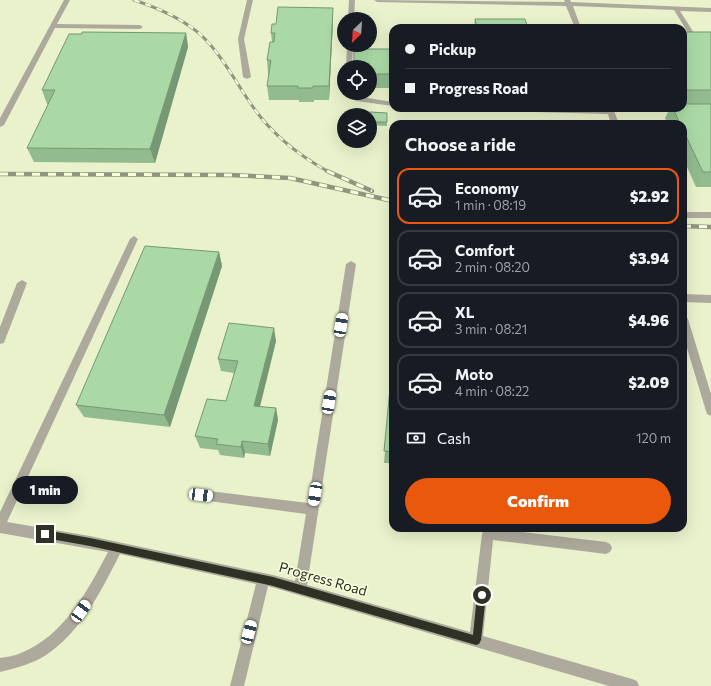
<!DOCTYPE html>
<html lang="en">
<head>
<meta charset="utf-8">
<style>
  body { margin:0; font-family:Commissioner,sans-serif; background:#242831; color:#f1f3f6; height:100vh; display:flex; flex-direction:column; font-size:15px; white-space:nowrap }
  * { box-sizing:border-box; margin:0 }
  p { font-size:13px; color:#9ea1a6 }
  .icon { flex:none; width:22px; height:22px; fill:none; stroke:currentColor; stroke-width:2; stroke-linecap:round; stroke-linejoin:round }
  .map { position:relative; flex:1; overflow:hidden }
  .drawer { position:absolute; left:389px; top:120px; width:298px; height:412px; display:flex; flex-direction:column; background:#171b24; border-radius:12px; box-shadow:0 4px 16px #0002 }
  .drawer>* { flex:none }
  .guide { position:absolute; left:389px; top:24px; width:298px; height:88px; border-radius:12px; box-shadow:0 4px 16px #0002; display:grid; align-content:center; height:88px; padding:0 16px; background:#171b24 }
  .needle { width:26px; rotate:205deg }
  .tools { position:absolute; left:337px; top:12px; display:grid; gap:8px }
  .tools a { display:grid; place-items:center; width:40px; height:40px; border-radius:50%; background:#171b24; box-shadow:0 4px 16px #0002; font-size:20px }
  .end { position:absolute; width:18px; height:18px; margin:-9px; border:5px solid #2f3125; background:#fff; box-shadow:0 0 0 2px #fff }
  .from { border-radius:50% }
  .bubble { position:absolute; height:28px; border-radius:14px; background:#171b24; box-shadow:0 4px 16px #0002; font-size:13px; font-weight:800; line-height:28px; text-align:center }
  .car { position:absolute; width:12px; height:24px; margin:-12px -6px; border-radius:5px; box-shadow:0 0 3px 1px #0007; background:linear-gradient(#fff 24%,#345 0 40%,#fff 0 76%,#345 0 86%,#fff 0) }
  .guide b { display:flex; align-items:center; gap:14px; height:38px; font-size:15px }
  .guide b+b { border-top:1px solid #363941 }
  .guide i { width:10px; height:10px; background:#f1f3f6 }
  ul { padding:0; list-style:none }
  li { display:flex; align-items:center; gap:12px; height:56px; margin:0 8px 6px; padding:0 8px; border:2px solid #363941; border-radius:12px }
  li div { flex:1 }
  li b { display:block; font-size:15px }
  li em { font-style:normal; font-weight:800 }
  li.on { border-color:#ea580c }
  li>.icon { width:36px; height:36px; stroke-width:1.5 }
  h2 { padding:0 16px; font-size:18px; line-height:48px }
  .pay { display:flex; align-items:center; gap:10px; height:44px; padding:0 16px; font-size:15px }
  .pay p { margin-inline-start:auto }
  .button { display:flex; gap:8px; margin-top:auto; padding:8px 16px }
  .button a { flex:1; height:46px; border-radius:24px; background:#ea580c; color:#fff; font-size:16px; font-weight:800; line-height:46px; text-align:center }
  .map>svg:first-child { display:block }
</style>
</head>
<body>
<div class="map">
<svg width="711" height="686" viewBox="0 0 711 686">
  <rect width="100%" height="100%" fill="#f7fedd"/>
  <path fill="#e9f2cb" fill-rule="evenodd" d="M0,0H711V686H0ZM344,19H370V45H344ZM393,28H683V108H393ZM344,67H370V93H344ZM344,115H370V141H344ZM393,124H683V528H393Z"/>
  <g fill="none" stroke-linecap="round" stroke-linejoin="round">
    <g fill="#ada99c" fill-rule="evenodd">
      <path d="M64,0H70L57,24L140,25L143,27L140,29L55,28L4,125L0,127V118Z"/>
      <path d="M247,0H253L244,39L251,77L247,79L243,77L238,39Z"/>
      <path d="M349,0H355L354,19H348Z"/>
      <path d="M374,0L565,2L564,0H570L571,2L711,8V12L680,11L699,41L696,43L693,41L674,10L573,6L581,28H575L566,6L377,2Z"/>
      <path d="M347,45H353L352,67H346Z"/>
      <path d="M346,93H355L361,97L393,102V106L356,101Z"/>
      <path d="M460,108L606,110L605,108H613L619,124H611L608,114L464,110Z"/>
      <rect x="683" y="212" width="28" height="6"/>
      <path d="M134,236L138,239L7,522L90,536L273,575L295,581L306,514L201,500L197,499L195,495L197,491L201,490L308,503L346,264L351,261L356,264L307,585L470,632L482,534L484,530L488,528L606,542L610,544L612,548L610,552L606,554L493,540L483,636L632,679L637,681L639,686H609L268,586L244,686H230L256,584L120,554C101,591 81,632 46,655C32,664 16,668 0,672V658C7,657 14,656 21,653C64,636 88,590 108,552L0,533V512L130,239Z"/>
      <path d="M22,280L27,283L5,340L4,343L0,344V327L17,283Z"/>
      <path d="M683,294L711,295V303L683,302Z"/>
      <path d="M683,315L686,316L688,319L711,394V416L707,414L706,411L683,335Z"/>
    </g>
    <defs>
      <path id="rail-far1" d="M134,0C158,8 182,18 201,35C222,55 235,81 251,104C271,134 298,155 329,172"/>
      <g id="rail">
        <path d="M327,171L372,191"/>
        <path d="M0,174L231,175L290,178L393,201"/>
        <path d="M683,226L711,227"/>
      </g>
    </defs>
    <use href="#rail-far1" stroke="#91957f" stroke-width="3"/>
    <use href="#rail" stroke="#91957f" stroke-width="4.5"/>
    <use href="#rail-far1" stroke="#f7fedd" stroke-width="2" stroke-dasharray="6" stroke-linecap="butt"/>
    <use href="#rail" stroke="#f7fedd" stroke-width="3" stroke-dasharray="8" stroke-linecap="butt"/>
  </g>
  <g fill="#92bb8f">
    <path d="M475,19L528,28H474Z"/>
    <path d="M333,21L329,100H314V102H299V100H269L267,86L269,74H268L267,60L272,42L271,33Z"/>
    <path d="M683,32H711V187H696L683,158V124H668L665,118L670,108H683Z"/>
    <path d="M186,33L188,47L155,163L34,162L27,148L48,104H47L42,90Z"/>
    <path d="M393,49V88H370V67Z"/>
    <path d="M370,112L387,113V126L370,125Z"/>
    <path d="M219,252L222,266L170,427L84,417L76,405Z"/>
    <path d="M276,341L260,407L276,408L278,420L270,456L245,453L244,458L220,455L218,450L200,448L195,436L226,401L234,373L221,371L218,359Z"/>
    <path d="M393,357V463H384Z"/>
  </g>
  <g fill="#779874">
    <path d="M333,8V21L329,100V86Z"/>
    <path d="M186,33L188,47L155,163L150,149Z"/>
    <path d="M219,252L222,266L170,427L164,415Z"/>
    <path d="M274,328L276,341L257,418L254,406Z"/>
    <path d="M276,408L278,420L270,456L268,444Z"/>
    <path d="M242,441L245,453L244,458L241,447Z"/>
  </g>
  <g fill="#aad9a6" stroke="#779874">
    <path d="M278,7L333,8L329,86H313V88H298V86H267L271,60H267L270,42H274L275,33H271L272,24H276Z"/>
    <path d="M475,19H525L528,28H477Z"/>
    <path d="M82,32L186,33L150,149L27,148L55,90H42L69,34H82Z"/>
    <rect x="683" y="32" width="28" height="58"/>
    <path d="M354,49H393V74H370V67H354Z"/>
    <path d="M683,104H711V172H703L683,130V124H680L673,108H683Z"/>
    <path d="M370,112L387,113V122H370Z"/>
    <path d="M448,121H567L568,124H448Z"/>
    <path d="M145,246L219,252L164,415L76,405Z"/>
    <path d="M229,323L274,328L254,406L276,408L268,444L242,441L241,447L216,444L218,439L195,436L207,399L226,401L238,361L218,359Z"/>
    <path d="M393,357V452L384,451Z"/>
  </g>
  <path fill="#2f3125" d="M45,530L90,538L273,577L473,635L477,595L479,592L482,591L485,592L486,595L481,640L479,644L476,645L273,586L90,546L45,538L41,534Z"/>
  <g text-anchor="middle" stroke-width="3" stroke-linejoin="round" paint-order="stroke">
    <g font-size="14" fill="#2f3125" stroke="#f7fedd">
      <text transform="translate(323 579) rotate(16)" y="5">Progress Road</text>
    </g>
  </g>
</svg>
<div class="tools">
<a><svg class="needle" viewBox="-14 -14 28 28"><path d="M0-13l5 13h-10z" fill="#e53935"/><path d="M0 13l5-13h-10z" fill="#9ea1a6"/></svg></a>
<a><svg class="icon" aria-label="locate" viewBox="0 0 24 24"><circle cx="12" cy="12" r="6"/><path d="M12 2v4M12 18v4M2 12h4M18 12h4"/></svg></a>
<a><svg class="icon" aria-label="layers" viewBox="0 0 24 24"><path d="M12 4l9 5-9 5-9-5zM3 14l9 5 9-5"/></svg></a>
</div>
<i class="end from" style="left:482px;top:595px"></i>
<i class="end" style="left:45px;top:534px"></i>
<div class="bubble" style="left:12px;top:476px;width:66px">1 min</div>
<i class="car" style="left:341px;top:325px;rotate:9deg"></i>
<i class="car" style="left:329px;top:402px;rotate:9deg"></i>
<i class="car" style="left:315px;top:494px;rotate:189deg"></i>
<i class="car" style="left:201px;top:495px;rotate:97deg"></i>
<i class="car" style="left:81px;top:611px;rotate:35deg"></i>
<i class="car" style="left:249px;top:632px;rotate:15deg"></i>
<div class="guide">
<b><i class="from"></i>Pickup</b>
<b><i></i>Progress Road</b>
</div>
<section class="drawer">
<h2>Choose a ride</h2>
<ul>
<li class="on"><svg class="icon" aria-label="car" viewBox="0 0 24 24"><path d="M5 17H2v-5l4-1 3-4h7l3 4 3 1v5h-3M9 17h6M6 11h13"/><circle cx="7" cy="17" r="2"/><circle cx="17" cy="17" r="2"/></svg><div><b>Economy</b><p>1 min · 08:19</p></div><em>$2.92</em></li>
<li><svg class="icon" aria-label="car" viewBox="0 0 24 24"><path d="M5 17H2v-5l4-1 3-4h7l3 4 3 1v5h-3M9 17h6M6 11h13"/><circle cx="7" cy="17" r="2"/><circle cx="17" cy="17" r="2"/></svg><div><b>Comfort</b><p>2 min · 08:20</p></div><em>$3.94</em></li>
<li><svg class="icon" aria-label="car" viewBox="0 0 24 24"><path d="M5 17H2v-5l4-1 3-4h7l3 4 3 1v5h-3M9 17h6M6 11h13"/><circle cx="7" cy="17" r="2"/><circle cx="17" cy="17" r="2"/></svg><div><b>XL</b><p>3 min · 08:21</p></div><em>$4.96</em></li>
<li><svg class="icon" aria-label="car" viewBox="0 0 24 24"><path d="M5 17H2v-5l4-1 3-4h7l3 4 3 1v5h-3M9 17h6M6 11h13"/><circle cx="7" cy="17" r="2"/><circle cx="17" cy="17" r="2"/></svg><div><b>Moto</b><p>4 min · 08:22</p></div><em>$2.09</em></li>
</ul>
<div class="pay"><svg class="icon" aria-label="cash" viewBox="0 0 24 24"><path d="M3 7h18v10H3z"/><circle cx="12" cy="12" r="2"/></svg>Cash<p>120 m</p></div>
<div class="button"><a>Confirm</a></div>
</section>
</div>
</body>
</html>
